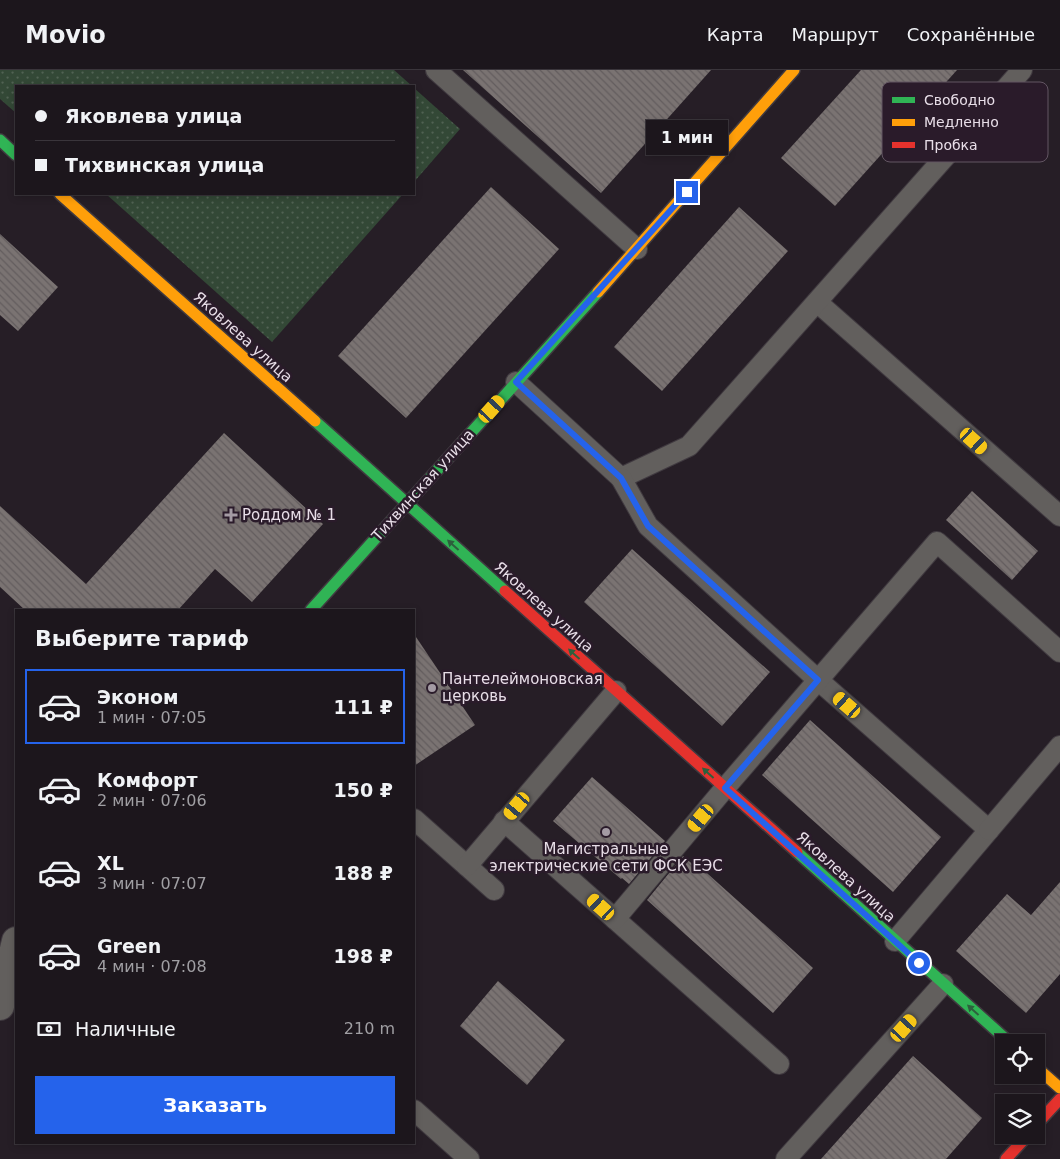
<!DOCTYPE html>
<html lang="ru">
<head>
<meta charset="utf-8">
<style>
  body { margin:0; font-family:"DejaVu Sans",sans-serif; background:#292329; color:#f1f3f6; height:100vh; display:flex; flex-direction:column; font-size:19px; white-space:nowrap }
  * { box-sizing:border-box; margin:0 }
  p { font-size:16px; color:#a09fa3 }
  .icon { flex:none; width:28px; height:28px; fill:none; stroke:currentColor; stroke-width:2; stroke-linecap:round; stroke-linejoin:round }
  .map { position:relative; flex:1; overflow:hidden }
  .drawer { position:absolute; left:15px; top:539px; width:400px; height:535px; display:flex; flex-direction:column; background:#1c161c; border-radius:0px; box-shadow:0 2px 8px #0003,0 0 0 1px #3a353b }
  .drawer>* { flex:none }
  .top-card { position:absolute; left:15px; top:15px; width:400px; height:110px; border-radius:0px; box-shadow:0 2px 8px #0003,0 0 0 1px #3a353b; display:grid; align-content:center; height:110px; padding:0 20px; background:#1c161c }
  .fabs { position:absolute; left:995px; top:964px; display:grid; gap:10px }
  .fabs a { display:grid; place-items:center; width:50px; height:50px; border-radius:0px; background:#1c161c; box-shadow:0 2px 8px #0003,0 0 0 1px #3a353b; font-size:25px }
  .end { position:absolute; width:22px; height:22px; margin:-11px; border:6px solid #2563eb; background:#fff; box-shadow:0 0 0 2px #fff }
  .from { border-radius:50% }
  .bubble { position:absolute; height:35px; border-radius:0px; background:#1c161c; box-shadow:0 2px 8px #0003,0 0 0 1px #3a353b; font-size:16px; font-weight:800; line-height:35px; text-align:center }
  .car { position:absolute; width:15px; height:30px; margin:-15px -8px; border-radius:6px; box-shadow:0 0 4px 1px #0007; background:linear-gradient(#f5c518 24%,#345 0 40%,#f5c518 0 76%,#345 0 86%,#f5c518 0) }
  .top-card b { display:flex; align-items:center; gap:18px; height:48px; font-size:19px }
  .top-card b+b { border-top:1px solid #3a353b }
  .top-card i { width:12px; height:12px; background:#f1f3f6 }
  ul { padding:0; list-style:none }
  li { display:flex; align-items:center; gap:15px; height:75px; margin:0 10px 8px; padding:0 10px; border:2px solid transparent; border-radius:0px }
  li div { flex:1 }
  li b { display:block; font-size:19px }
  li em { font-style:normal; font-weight:800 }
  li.current { border-color:#2563eb }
  li>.icon { width:45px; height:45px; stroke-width:1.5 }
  h2 { padding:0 20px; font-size:22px; line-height:60px }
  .pay { display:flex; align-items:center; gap:12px; height:55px; padding:0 20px; font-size:19px }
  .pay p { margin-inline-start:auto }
  .action { display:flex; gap:10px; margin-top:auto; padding:10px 20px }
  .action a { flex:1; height:58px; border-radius:0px; background:#2563eb; color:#fff; font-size:20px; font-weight:800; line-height:58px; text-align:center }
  header { display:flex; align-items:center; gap:30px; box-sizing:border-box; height:70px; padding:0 25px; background:#1c161c; border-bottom:1px solid #3a353b }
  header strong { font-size:24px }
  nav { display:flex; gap:28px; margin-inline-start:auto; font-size:18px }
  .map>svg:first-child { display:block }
</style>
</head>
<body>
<header>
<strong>Movio</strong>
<nav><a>Карта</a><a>Маршрут</a><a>Сохранённые</a></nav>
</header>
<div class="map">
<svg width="1060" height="1089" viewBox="0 0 1060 1089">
  <defs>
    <pattern id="green-dots" width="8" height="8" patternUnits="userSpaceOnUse" patternTransform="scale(1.25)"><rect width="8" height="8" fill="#334836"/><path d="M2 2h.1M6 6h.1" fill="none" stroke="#516253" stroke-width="1.8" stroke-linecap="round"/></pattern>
    <pattern id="building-back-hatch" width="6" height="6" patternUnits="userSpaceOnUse" patternTransform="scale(1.25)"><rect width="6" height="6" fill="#7a7372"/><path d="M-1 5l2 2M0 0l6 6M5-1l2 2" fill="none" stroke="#635d5e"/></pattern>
  </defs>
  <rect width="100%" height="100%" fill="#261e26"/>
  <g fill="url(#green-dots)">
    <path d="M0,0H394L412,16H16V43L0,29Z"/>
    <path d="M414,18L460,59L414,112Z"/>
    <path d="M106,124H403L272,272Z"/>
  </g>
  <g fill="url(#building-back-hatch)">
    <path d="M463,0H711L601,123Z"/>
    <path d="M861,0H957L835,136L781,88Z"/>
    <path d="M491,117L559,179L406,348L338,286Z"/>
    <path d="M739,137L788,181L662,321L614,277Z"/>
    <path d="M0,164L58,217L18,261L0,245Z"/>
    <path d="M224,363L323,454L252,532L215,499L178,540H25L0,517V436L86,514Z"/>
    <path d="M972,421L1038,481L1012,510L946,450Z"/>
    <path d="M632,479L770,602L722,656L584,532Z"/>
    <path d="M414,564L475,655L414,696Z"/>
    <path d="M810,650L941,767L893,822L762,705Z"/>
    <path d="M592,707L665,771L629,814L622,808L621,809L553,751Z"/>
    <path d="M683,786L697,798L699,796L813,898L773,943L647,830Z"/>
    <path d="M1060,812V904L1026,943L956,881L1007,824L1031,845Z"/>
    <path d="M498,911L565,970L527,1015L460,956Z"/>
    <path d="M913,986L982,1048L946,1089H821Z"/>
  </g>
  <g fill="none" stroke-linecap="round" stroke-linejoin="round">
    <defs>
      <g id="lane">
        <path d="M436,0L637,179"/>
        <path d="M817,232L1060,446"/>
        <path d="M516,312L621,408L689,376L1022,0"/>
        <path d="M621,408L648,456L818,610L989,760L895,871"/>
        <path d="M414,749L494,820"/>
        <path d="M504,751L779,994"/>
        <path d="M989,760L1060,676"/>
        <path d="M467,796L616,621"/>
        <path d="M615,849L725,718L937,472L1060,582"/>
        <path d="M414,1040L469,1089"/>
        <path d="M786,1089L943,914"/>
      </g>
      <path id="street" d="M0,936L16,871"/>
      <g id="fast">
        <path d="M0,70L16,85"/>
        <path d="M315,351L505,521"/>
        <path d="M311,540L598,222"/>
        <path d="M797,782L1009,972"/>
      </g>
      <g id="slow">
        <path d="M60,124L315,351"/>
        <path d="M598,222L794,0"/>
        <path d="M1036,997L1060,1018"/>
      </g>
      <g id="jam">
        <path d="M505,521L797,782"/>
        <path d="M1036,1055L1060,1029"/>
        <path d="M1006,1089L1028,1065"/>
      </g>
    </defs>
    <use href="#lane" stroke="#403a40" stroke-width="22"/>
    <use href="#street" stroke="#403a40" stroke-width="30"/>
    <use href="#fast" stroke="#403a40" stroke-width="14"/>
    <use href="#slow" stroke="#403a40" stroke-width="14"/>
    <use href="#jam" stroke="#403a40" stroke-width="14"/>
    <use href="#lane" stroke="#625f5d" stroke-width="20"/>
    <use href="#street" stroke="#625f5d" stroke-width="28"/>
    <use href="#fast" stroke="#30b455" stroke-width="11"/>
    <use href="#slow" stroke="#ff9f0a" stroke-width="11"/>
    <use href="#jam" stroke="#e5322d" stroke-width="11"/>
  </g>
  <defs><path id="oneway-solid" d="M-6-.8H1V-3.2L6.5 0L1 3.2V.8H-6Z" transform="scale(1.25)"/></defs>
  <g fill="#2d603d">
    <use href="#oneway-solid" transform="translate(453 475) rotate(-138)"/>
    <use href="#oneway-solid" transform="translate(574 584) rotate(-138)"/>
    <use href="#oneway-solid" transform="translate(708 703) rotate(-138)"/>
    <use href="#oneway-solid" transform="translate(973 940) rotate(-138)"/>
  </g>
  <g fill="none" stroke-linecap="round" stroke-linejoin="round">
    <path stroke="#2563eb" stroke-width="6" d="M687,122L516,312L621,408L648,456L818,610L725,718L919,893"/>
  </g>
  <g fill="#a49ba4" stroke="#2a1b2a" stroke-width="2">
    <path d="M228.5 437.5h5v5h5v5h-5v5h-5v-5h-5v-5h5z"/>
    <circle cx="432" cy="618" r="5"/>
    <circle cx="606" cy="762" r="5"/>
  </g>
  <g text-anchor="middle" stroke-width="5" stroke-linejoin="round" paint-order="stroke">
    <g font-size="15" fill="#e8dee8" stroke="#2a1b2a">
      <text transform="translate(243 267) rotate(42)" y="5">Яковлева улица</text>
      <text transform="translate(423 415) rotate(-48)" y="5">Тихвинская улица</text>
      <text transform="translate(544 537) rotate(42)" y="5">Яковлева улица</text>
      <text transform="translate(846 807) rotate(42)" y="5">Яковлева улица</text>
    </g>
    <g font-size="15" fill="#e8dee8" stroke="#2a1b2a" text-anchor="start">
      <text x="242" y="450">Роддом № 1</text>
      <text x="442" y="614">Пантелеймоновская<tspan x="442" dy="17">церковь</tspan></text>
      <text x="606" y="784" text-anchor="middle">Магистральные<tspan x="606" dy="17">электрические сети ФСК ЕЭС</tspan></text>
    </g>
  </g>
  <rect x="882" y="12" width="166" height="80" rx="8" fill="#2a1b2a" stroke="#635663" stroke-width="1"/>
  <rect x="892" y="27" width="23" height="6" fill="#30b455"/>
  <rect x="892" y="49" width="23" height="7" fill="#ff9f0a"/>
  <rect x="892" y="72" width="23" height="6" fill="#e5322d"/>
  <g font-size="14" fill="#e8dee8">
    <text x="924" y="35">Свободно</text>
    <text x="924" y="57">Медленно</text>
    <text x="924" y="80">Пробка</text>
  </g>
</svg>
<div class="fabs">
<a><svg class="icon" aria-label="locate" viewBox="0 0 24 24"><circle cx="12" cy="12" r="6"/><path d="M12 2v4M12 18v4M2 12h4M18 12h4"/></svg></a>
<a><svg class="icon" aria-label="layers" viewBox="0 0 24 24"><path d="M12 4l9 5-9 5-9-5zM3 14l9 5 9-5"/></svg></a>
</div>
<i class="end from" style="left:919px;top:893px"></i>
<i class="end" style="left:687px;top:122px"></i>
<div class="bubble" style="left:646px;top:50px;width:82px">1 мин</div>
<i class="car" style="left:492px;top:339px;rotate:42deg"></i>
<i class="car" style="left:974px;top:371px;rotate:132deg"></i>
<i class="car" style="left:847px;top:635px;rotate:311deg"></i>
<i class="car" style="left:517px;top:736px;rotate:220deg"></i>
<i class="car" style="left:701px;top:748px;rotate:220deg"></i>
<i class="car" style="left:601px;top:837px;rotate:312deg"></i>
<i class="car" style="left:904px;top:958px;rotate:42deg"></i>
<div class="top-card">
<b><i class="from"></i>Яковлева улица</b>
<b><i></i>Тихвинская улица</b>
</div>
<section class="drawer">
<h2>Выберите тариф</h2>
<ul>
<li class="current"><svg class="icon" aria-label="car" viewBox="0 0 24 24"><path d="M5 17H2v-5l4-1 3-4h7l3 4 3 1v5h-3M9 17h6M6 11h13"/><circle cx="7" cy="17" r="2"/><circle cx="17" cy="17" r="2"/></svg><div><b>Эконом</b><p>1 мин · 07:05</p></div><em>111 ₽</em></li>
<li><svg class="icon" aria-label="car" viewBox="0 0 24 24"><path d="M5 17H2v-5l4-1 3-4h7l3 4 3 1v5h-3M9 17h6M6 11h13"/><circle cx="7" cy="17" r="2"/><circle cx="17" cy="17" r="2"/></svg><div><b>Комфорт</b><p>2 мин · 07:06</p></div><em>150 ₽</em></li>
<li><svg class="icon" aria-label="car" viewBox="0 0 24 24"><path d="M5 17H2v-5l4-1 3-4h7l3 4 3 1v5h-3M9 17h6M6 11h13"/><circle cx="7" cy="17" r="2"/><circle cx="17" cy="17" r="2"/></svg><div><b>XL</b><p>3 мин · 07:07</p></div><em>188 ₽</em></li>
<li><svg class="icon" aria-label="car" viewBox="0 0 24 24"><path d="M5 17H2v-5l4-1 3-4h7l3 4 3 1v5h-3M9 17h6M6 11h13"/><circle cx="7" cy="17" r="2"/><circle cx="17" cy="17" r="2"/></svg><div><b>Green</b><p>4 мин · 07:08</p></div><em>198 ₽</em></li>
</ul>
<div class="pay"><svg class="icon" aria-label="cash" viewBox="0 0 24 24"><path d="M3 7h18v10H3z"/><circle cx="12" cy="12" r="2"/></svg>Наличные<p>210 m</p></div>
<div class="action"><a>Заказать</a></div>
</section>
</div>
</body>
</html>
